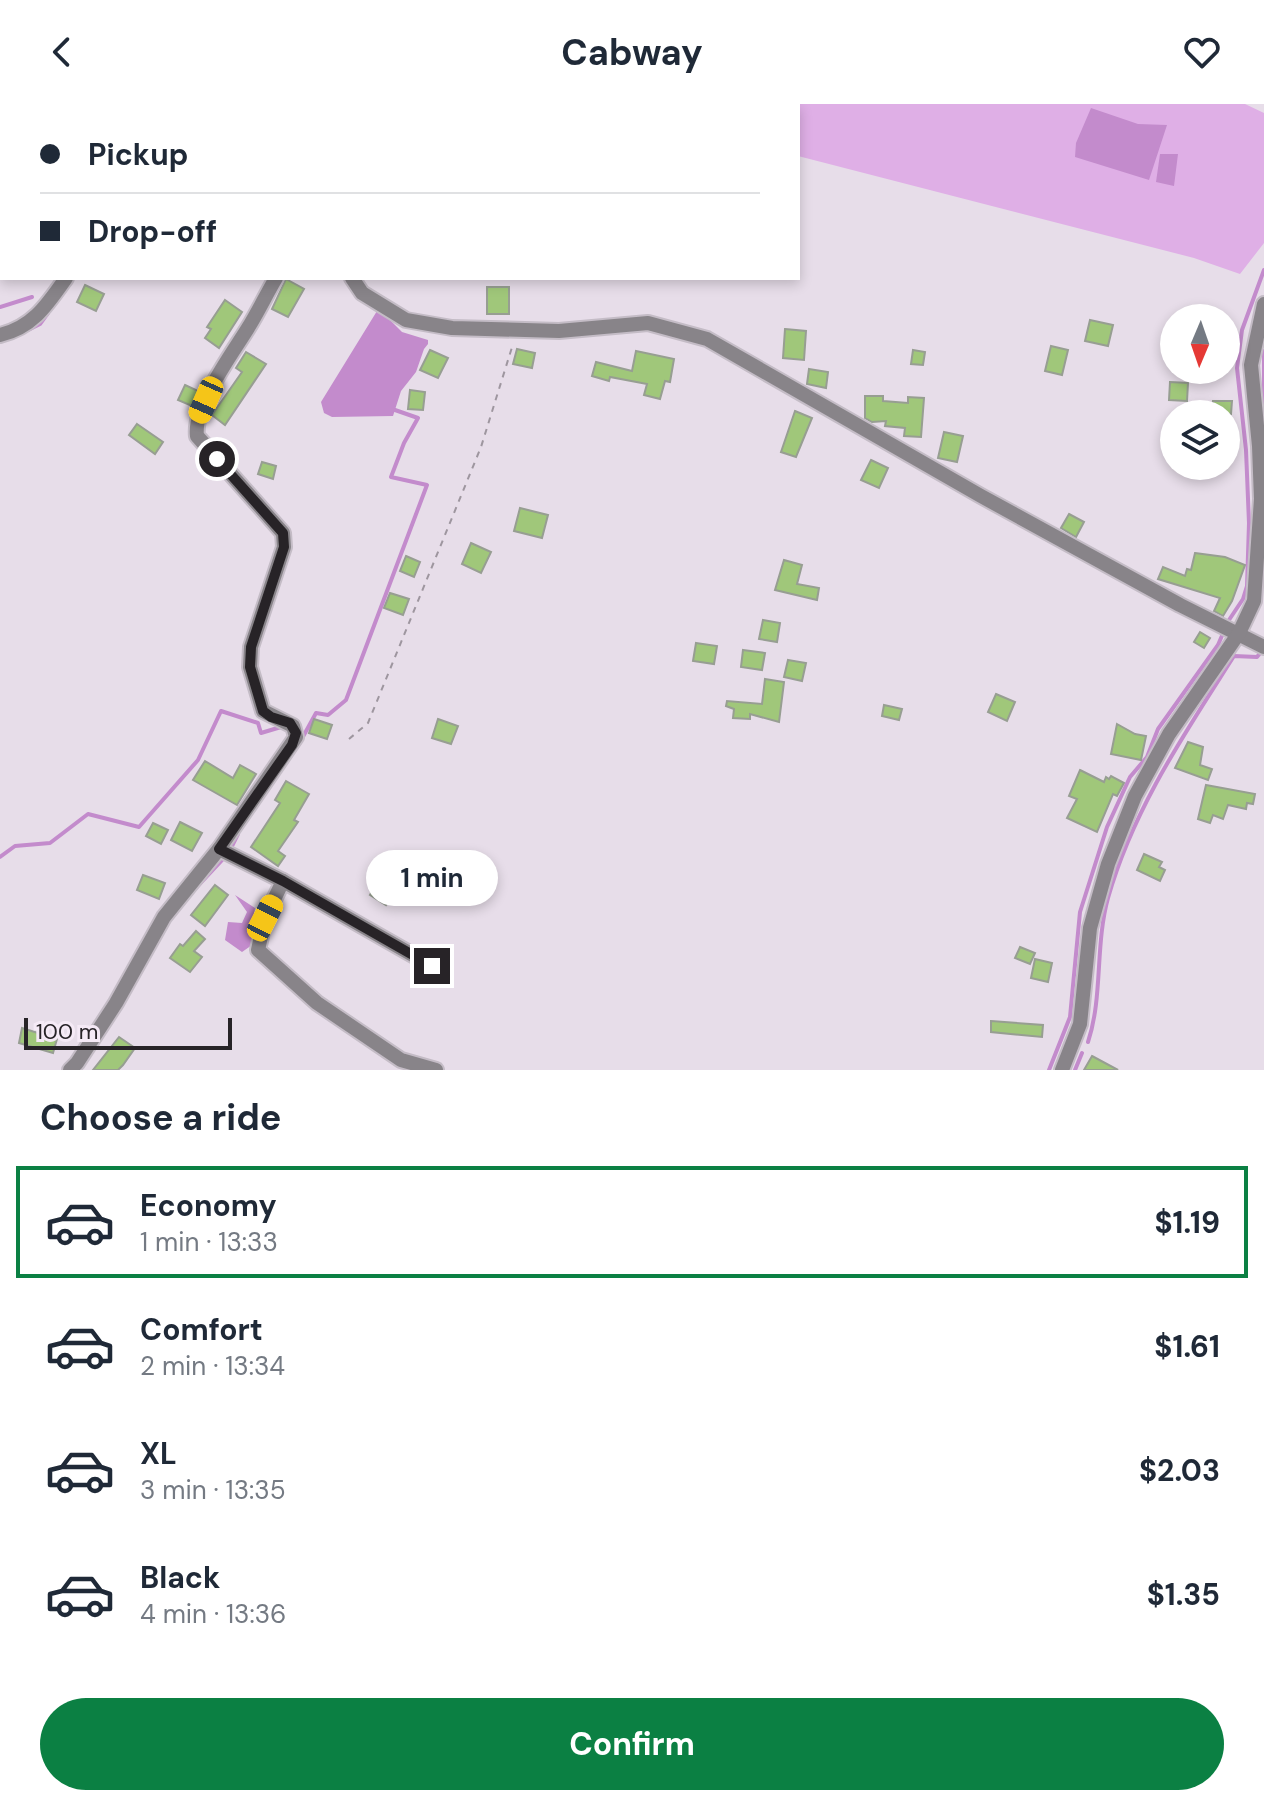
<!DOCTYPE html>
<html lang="en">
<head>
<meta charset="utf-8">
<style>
  body { margin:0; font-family:"DM Sans",sans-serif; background:#f2f2f3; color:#1f2937; height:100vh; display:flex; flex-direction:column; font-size:30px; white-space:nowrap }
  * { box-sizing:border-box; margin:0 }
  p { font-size:26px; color:#747a83 }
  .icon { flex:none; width:44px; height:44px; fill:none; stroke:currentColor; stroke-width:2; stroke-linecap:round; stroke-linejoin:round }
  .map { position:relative; height:966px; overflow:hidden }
  .side { display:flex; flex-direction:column; background:#fff; flex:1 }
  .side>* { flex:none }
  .guide { position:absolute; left:0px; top:0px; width:800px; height:176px; box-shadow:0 4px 12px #0003; display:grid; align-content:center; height:176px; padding:0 40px; background:#fff }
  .needle { width:52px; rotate:182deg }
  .fabs { position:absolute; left:1160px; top:200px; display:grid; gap:16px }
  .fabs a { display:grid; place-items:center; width:80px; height:80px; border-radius:50%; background:#fff; box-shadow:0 4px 12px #0003; font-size:40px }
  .scale { position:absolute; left:24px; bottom:20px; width:208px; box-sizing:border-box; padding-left:8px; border:4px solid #272327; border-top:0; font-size:22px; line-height:28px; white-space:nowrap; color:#272327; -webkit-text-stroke:6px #f5eaf6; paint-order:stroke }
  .end { position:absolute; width:36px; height:36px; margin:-18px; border:10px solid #272327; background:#fff; box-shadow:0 0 0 4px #fff }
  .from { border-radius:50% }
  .bubble { position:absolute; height:56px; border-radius:28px; background:#fff; box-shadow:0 4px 12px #0003; font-size:26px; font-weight:700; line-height:56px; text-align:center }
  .car { position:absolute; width:24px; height:48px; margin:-24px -12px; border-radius:10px; box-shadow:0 0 6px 2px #0007; background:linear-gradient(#f5c518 24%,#345 0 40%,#f5c518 0 76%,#345 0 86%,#f5c518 0) }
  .guide b { display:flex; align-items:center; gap:28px; height:76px; font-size:30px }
  .guide b+b { border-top:2px solid #e0e1e3 }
  .guide i { width:20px; height:20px; background:#1f2937 }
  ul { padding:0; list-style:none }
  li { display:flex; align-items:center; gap:24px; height:112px; margin:0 16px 12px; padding:0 24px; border:4px solid transparent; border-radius:0px }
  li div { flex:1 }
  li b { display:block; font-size:30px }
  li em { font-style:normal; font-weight:700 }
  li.selected { border-color:#0b8043 }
  li>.icon { width:72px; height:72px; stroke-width:1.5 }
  h2 { padding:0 40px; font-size:36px; line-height:96px }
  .action { display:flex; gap:16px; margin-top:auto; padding:16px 40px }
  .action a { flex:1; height:92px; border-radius:48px; background:#0b8043; color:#fff; font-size:32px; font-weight:700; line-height:92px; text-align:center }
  header { display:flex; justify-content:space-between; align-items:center; height:104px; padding:0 40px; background:#fff; font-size:36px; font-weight:700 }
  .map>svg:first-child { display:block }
</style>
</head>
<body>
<header><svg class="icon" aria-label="back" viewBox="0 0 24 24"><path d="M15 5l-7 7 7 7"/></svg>Cabway<svg class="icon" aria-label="heart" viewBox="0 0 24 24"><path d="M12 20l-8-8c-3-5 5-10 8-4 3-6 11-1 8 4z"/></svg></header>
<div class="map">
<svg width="1264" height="966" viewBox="0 0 1264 966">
  <rect width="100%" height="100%" fill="#e7dde9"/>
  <path fill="#dfafe6" d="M717,0H1245L1264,9V139L1240,170L1194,154L798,52V2H716Z"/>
  <g fill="#c38bcc">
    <path d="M1091,4L1138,20L1167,21L1149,76L1075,53L1076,39Z"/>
    <path d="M1160,50H1178L1174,82L1156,78Z"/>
    <path d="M377,207H381L402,228L428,236V240L424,245L416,268L401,287L393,312L332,313L324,309L321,298Z"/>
    <path d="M235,791L255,804L252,823L255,839L242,848L225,836L228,818L242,819L247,808Z"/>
  </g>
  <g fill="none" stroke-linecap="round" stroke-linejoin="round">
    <g stroke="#c38bcc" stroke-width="4">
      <path d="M401,0L402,2"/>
      <path d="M39,2L40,0"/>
      <path d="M0,203L32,193"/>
      <path d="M28,226L40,220L48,209"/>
      <path d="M1264,247V299"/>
      <path d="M1227,519L1243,495L1247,482L1249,419L1246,346L1237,264L1242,226L1264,166"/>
      <path d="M299,640L316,609L328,611L346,596L427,381L391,373L404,339L418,314L395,306"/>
      <path d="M232,742L238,730"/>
      <path d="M0,753L15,742L50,739L88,710L139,723L198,656L221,607L258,619L261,629L281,623L284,624"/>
      <path d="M196,784L225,753"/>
      <path d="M1088,938C1103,893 1095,841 1108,794C1133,705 1185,629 1234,552L1257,553L1261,548"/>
      <path d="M1049,966L1070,913L1080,808L1107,723L1130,673L1147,653L1158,625L1218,541L1224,527"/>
      <path d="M1075,966L1082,949"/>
    </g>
  </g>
  <g fill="#a0c77a" stroke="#979e92" stroke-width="2">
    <path d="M286,175L304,185L288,213L272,205Z"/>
    <path d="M85,181L104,190L96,207L77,198Z"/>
    <rect x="487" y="183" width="22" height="27"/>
    <path d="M225,196L242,208L219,244L205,234L211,225L207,223Z"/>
    <path d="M1090,216L1113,221L1108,242L1085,237Z"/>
    <path d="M785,225L806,227L804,256L783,254Z"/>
    <path d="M1051,242L1068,246L1062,271L1045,267Z"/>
    <path d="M517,245L535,249L532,264L513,260Z"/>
    <path d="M430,246L448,254L438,274L420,266Z"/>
    <path d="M913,246L925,248L923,261L911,260Z"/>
    <path d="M636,247L674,255L670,278L665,277L660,295L644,291L647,280L610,273L609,277L592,272L596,258L632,267Z"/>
    <path d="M246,248L266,260L225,321L212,311L242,268L236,264Z"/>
    <path d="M809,265L828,268L826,284L807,280Z"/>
    <path d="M1170,278L1188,279L1187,297L1169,296Z"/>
    <path d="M185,281L198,287L192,302L178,296Z"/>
    <path d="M410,286L425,288L423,306L408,305Z"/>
    <path d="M865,292H883V297L908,299V293L924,294L921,333L904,332L905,324L885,322L886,317L872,318L865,314Z"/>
    <path d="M1213,297H1232L1231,310H1212Z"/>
    <path d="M795,307L812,314L796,353L781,348Z"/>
    <path d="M137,320L163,338L155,350L129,331Z"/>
    <path d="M944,328L963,332L957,358L938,354Z"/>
    <path d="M871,356L888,364L879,384L861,376Z"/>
    <path d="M262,358L276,362L273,375L258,370Z"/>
    <path d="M520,404L548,411L542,434L514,427Z"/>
    <path d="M1069,410L1084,418L1076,433L1061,424Z"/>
    <path d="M471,439L491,448L481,469L462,460Z"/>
    <path d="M1195,449L1225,453L1245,461L1232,497L1223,512L1214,507L1220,494L1158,475L1163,463L1185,472L1187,465L1191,466Z"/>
    <path d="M406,452L420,458L414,473L400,467Z"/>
    <path d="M784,456L802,461L797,480L819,484L817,496L775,486Z"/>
    <path d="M390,489L409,495L403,511L384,504Z"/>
    <path d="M763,516L780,519L777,538L759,535Z"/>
    <path d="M1200,528L1210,534L1204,544L1194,538Z"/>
    <path d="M696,539L717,542L714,560L693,557Z"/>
    <path d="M743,546L765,549L762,566L741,563Z"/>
    <path d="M788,556L806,559L802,577L784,573Z"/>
    <path d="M765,575L784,578L779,618L750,610V615L733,614L734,605L726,602L727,597L762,600Z"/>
    <path d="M996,590L1015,598L1007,617L988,608Z"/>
    <path d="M884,601L902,605L899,616L882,612Z"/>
    <path d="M314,615L332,621L327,635L309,629Z"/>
    <path d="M438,615L458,622L451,640L432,634Z"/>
    <path d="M1117,620L1135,630L1146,632L1141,656L1111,650Z"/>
    <path d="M1188,638L1203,643L1200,661L1212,665L1208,676L1175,664Z"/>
    <path d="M205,657L233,674L240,661L256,670L237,701L193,676Z"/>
    <path d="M1080,666L1104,678L1106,673L1109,675L1111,672L1124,679L1117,692L1113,690L1097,728L1067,714L1077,695L1069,692Z"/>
    <path d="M286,677L309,690L294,716L298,718L278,747L285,752L278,762L251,743L280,699L275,696Z"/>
    <path d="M1206,681L1255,690L1253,700L1247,699L1246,705L1228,701L1223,715L1213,711L1210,719L1198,715Z"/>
    <path d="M180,718L202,729L192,747L171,736Z"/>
    <path d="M153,719L168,726L161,740L146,732Z"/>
    <path d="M1144,750L1162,758L1159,763L1165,766L1160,777L1137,766Z"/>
    <path d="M143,771L165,779L159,795L137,786Z"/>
    <path d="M378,777L395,786L386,801L370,791Z"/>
    <path d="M215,781L228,791L205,822L191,811Z"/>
    <path d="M196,827L205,835L194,847L202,853L190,868L170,854L180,840L183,842Z"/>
    <path d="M1020,843L1035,849L1030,860L1015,854Z"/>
    <path d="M1035,855L1052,859L1048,878L1031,874Z"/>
    <path d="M991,917L1043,921L1042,933L991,928Z"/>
    <path d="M22,924L57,935L53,949L19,939Z"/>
    <path d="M119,933L135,944L123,961L118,966H93Z"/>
    <path d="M1092,952L1118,966H1084Z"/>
  </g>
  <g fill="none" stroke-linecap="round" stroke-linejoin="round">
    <defs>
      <g id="minor">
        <path d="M0,4L2,5"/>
        <path d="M352,174L362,189L406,216L452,224L559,227L648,219L707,235L981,392L1180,501L1264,543"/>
        <path d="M0,231C33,223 47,201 66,174"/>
        <path d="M219,745L283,777L265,814L258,846L317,899L401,956L436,966"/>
        <path d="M283,777L432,862"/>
        <path d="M70,966L77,959L116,899L164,813L219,745L296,633L293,622L263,607L250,563L251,543L284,443L283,429L197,332C193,302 232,250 248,224C258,208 266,191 276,174"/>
        <path d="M1062,966L1080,920L1090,824L1108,760L1135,692L1169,630L1239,529L1254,497L1261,395L1259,342L1251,261L1264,200"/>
      </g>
    </defs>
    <use href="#minor" stroke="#c4bcc6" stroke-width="18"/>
    <path stroke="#9e969f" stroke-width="2" stroke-dasharray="6 6" stroke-linecap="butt" d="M349,635L368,619L481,343L513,240"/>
    <use href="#minor" stroke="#888489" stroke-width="14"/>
  </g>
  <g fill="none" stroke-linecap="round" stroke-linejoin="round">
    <path stroke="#272327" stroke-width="10" d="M217,355L283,429L284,443L251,543L250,563L263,607L271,613L290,619L296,629L292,641L219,745L283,777L432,862"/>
  </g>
</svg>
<div class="fabs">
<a><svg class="needle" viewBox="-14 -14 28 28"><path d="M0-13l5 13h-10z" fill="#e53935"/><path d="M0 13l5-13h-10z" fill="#747a83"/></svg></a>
<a><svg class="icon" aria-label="layers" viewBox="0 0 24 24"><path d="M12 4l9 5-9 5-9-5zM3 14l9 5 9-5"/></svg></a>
</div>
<div class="scale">100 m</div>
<i class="end from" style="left:217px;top:355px"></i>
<i class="end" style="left:432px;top:862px"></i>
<div class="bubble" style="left:366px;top:746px;width:132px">1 min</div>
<i class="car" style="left:206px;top:296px;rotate:204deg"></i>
<i class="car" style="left:265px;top:814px;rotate:27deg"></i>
<div class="guide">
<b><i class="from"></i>Pickup</b>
<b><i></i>Drop-off</b>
</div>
</div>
<section class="side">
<h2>Choose a ride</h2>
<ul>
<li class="selected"><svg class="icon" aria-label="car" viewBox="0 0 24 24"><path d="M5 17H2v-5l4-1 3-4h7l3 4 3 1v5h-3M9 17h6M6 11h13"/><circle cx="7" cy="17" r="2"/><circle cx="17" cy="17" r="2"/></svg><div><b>Economy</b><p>1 min · 13:33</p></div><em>$1.19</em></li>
<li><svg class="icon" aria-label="car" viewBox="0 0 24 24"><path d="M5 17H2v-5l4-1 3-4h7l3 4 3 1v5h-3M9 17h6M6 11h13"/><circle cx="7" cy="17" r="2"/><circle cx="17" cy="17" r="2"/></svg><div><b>Comfort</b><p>2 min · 13:34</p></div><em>$1.61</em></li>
<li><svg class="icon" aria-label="car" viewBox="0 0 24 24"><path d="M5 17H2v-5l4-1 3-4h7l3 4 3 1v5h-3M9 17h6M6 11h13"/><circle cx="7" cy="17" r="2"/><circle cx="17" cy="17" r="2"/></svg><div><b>XL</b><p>3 min · 13:35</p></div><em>$2.03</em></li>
<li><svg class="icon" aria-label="car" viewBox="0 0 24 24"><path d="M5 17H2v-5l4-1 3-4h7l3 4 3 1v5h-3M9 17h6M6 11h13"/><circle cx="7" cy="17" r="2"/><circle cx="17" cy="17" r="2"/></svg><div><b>Black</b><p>4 min · 13:36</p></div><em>$1.35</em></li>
</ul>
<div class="action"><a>Confirm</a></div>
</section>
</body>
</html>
